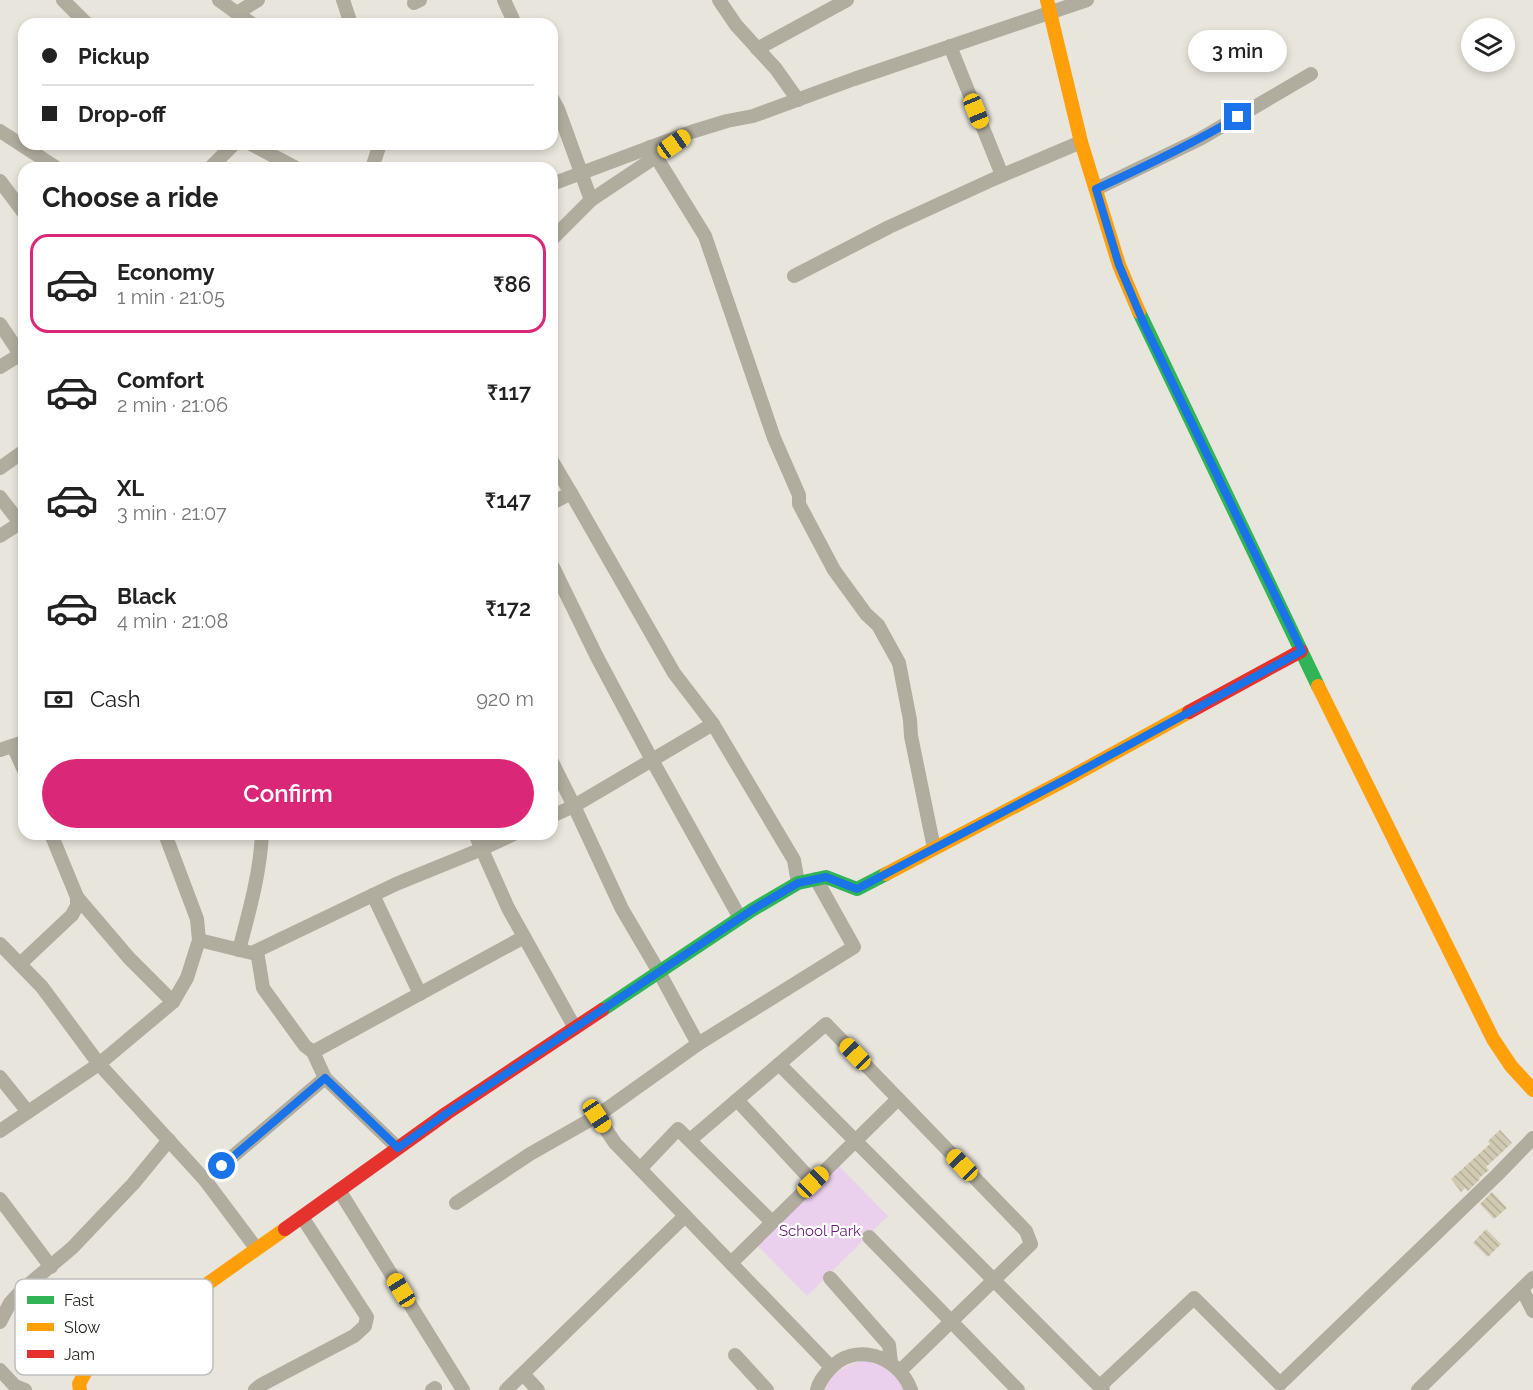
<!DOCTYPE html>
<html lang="en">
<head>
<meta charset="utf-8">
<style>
  body { margin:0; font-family:Raleway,sans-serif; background:#f6f6f6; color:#222; height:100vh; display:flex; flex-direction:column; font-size:22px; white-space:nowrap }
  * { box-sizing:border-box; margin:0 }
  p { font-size:20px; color:#767676 }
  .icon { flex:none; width:33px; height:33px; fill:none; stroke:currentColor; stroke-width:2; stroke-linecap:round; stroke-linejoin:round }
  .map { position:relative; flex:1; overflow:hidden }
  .details { position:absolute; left:18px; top:162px; width:540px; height:678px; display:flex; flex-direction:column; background:#fff; border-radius:18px; box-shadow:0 3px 9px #0003 }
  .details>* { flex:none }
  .hud { position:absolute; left:18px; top:18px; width:540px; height:132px; border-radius:18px; box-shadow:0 3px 9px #0003; display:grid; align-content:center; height:132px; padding:0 24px; background:#fff }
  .buttons { position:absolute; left:1461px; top:18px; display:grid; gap:12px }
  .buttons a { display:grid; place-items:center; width:54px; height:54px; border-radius:50%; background:#fff; box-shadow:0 3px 9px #0003; font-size:30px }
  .end { position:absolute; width:27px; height:27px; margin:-14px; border:8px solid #1a73e8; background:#fff; box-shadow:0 0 0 3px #fff }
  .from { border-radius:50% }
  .bubble { position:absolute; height:42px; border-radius:21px; background:#fff; box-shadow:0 3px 9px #0003; font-size:20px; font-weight:600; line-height:42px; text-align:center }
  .car { position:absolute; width:18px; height:36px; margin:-18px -9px; border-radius:8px; box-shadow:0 0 4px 2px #0007; background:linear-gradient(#f5c518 24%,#345 0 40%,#f5c518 0 76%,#345 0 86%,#f5c518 0) }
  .hud b { display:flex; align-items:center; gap:21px; height:57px; font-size:22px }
  .hud b+b { border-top:2px solid #e0e0e0 }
  .hud i { width:15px; height:15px; background:#222 }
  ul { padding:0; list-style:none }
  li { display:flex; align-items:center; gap:18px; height:99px; margin:0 12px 9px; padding:0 12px; border:3px solid transparent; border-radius:18px }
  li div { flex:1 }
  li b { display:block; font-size:22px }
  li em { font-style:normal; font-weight:600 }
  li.current { border-color:#db2777 }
  li>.icon { width:54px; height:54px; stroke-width:1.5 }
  h2 { padding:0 24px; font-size:27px; line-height:72px }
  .pay { display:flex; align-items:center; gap:15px; height:66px; padding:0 24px; font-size:22px }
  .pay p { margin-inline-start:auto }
  .cta { display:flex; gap:12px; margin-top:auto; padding:12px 24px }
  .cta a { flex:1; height:69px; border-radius:36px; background:#db2777; color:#fff; font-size:24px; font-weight:600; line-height:69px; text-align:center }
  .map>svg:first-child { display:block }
</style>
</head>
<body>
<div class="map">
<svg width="1533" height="1390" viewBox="0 0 1533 1390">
  <defs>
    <pattern id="building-back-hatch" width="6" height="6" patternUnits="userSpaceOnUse" patternTransform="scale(1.5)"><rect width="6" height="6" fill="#d1cab2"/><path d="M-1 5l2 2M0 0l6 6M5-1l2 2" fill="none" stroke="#b3ad99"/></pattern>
  </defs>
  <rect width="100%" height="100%" fill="#e8e5dc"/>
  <g fill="#ebd0ee">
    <path d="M838,1165L888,1216L807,1296L754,1242Z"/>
    <path d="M863,1360L885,1367L898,1375L904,1390H825C833,1370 844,1367 863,1360Z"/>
  </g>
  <g fill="url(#building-back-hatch)">
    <path d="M1500,1130L1512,1143L1486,1167L1489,1170L1479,1178L1480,1179L1468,1191L1465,1188L1461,1192L1451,1179L1490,1144L1488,1141Z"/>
    <path d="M1492,1192L1507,1208L1494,1219L1480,1204Z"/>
    <path d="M1486,1229L1501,1244L1488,1257L1473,1243Z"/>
  </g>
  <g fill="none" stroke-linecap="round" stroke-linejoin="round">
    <g stroke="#b0ac9e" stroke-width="14">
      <path d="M63,0L87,24"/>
      <path d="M219,0L252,24"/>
      <path d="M343,0L351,24"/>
      <path d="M504,0L515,24"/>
      <path d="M719,0L736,25L776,69L798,100"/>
      <path d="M414,3L420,0"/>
      <path d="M237,13L258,0"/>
      <path d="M950,46L1002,175"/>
      <path d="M757,49L847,0"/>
      <path d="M552,98L558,109L591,200"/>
      <path d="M0,131L57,168"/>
      <path d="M251,144L296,168"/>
      <path d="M650,147L705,236L774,438L799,495V504L834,570L866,614L878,625L899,663L910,720L911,736L934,848"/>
      <path d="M210,168L234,144"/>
      <path d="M372,168L380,144"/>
      <path d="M0,181L24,213"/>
      <path d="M552,184L691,132L727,121L753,116L854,79L1087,0"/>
      <path d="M1096,189L1200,139L1311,74"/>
      <path d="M552,239L591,200L663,152"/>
      <path d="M794,276L889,227L996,178L1081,142"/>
      <path d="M0,324L20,354L24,362"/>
      <path d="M0,367L24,352"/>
      <path d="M552,461L571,493L552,503"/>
      <path d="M0,468L24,451"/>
      <path d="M571,493L674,673L713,724L794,860L798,883"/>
      <path d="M0,497L24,528"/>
      <path d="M0,536L20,523"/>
      <path d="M553,567L597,657L652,760L740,918"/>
      <path d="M13,746L24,770"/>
      <path d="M0,750L24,742"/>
      <path d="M552,762L574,806L622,909L659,972L698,1044"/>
      <path d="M552,816L574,806L713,724"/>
      <path d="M475,834L508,908L575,1028"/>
      <path d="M816,879L854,947L698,1044L597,1116L615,1143L831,1367"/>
      <path d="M373,895L420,994"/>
      <path d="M77,897L129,958L173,1002"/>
      <path d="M199,940L252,953L396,884L482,849L514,834"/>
      <path d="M0,944L42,987L99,1064L205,1180L256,1248"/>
      <path d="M239,950C249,912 260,874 262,834"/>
      <path d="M257,951L263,988L305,1046L313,1052L325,1078L398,1148"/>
      <path d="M20,964L72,915L77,906V897L51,834"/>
      <path d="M313,1052L524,937"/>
      <path d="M779,1064L1103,1390"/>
      <path d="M0,1077L28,1112"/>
      <path d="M737,1100L813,1182"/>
      <path d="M0,1131L99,1064L173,1002L187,978L199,940L197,919L165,834"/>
      <path d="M690,1140L826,1024L1026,1231L1031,1244L900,1371"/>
      <path d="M640,1169L678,1129L772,1222"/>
      <path d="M205,1180L325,1078"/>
      <path d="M339,1190L463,1390"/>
      <path d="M0,1199L51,1267"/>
      <path d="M456,1203L530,1154L597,1116"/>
      <path d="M869,1237L1018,1390"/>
      <path d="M731,1263L898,1099"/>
      <path d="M830,1278L889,1345L891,1363"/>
      <path d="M1522,1289L1533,1311"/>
      <path d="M0,1322L10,1303L22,1290L72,1248L133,1184L169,1140"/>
      <path d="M735,1355L767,1390"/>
      <path d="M0,1370L15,1386L25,1390"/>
      <path d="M523,1374L538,1390"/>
      <path d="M1100,1386L1194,1298L1280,1384L1497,1175L1533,1138"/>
      <path d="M255,1390L261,1385L354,1336L365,1326L367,1317L302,1217"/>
      <path d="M432,1390L435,1388"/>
      <path d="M506,1390L685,1216"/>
      <path d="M817,1390C819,1382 823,1377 829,1370C854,1340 899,1356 911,1390"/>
      <path d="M1418,1390L1533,1278"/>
    </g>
    <g stroke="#30b455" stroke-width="14">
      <path d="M1139,312L1318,686"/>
      <path d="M602,1010L752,910L798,883L826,877L857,889L886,874"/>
    </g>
    <g stroke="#ff9f0a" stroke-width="14">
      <path d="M1047,0L1081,142L1119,265L1139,312"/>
      <path d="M1318,686L1493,1039L1511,1066L1533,1090"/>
      <path d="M886,874L1067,779L1189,712"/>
      <path d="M80,1390L79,1384L87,1369L285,1229"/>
    </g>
    <g stroke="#e5322d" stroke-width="14">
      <path d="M1189,712L1301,651"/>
      <path d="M285,1229L447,1113L602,1010"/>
    </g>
  </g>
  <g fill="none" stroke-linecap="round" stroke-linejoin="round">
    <path stroke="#1a73e8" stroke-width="8" d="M222,1166L325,1078L398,1148L447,1113L752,910L798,883L826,877L857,889L1066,779L1302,651L1144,324L1119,265L1096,189C1144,167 1192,144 1238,117"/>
  </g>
  <g text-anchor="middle" stroke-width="4.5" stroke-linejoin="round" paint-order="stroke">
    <g font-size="15" fill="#671f7b" stroke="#fff">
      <text x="820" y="1236">School Park</text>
    </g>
  </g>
  <rect x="15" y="1279" width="198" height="96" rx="9" fill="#fff" stroke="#bebebc" stroke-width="1.5"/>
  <rect x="27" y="1296" width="27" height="8" fill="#30b455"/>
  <rect x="27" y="1323" width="27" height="8" fill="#ff9f0a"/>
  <rect x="27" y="1350" width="27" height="8" fill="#e5322d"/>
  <g font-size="16" fill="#282620">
    <text x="64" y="1306">Fast</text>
    <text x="64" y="1333">Slow</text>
    <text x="64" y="1360">Jam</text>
  </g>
</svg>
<div class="buttons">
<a><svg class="icon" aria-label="layers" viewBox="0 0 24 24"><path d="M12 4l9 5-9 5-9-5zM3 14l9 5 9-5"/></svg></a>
</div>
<i class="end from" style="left:222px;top:1166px"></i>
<i class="end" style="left:1238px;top:117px"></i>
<div class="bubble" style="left:1188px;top:30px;width:99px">3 min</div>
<i class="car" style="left:976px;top:111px;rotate:158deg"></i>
<i class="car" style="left:674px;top:144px;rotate:55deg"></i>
<i class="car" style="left:855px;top:1054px;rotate:316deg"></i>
<i class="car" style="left:597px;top:1116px;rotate:146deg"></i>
<i class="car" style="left:962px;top:1165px;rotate:316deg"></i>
<i class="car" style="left:813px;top:1182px;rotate:46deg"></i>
<i class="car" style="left:401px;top:1290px;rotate:328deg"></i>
<div class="hud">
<b><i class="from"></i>Pickup</b>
<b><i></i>Drop-off</b>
</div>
<section class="details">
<h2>Choose a ride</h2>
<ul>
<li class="current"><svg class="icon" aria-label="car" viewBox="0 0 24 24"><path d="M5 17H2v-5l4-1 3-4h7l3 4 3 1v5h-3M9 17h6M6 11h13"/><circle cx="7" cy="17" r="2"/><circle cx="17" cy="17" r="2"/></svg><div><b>Economy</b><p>1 min · 21:05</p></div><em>₹86</em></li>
<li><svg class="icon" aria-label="car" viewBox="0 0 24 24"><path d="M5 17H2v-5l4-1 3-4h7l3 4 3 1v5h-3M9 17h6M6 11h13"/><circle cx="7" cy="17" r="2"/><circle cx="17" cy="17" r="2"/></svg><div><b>Comfort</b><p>2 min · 21:06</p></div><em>₹117</em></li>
<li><svg class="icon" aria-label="car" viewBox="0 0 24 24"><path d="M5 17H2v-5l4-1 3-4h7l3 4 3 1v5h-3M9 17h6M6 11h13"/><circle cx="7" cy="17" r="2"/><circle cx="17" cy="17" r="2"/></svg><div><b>XL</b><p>3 min · 21:07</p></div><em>₹147</em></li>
<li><svg class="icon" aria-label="car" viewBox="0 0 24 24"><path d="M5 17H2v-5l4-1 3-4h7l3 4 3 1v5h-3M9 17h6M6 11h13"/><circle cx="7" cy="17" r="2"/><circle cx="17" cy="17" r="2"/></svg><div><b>Black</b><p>4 min · 21:08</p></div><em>₹172</em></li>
</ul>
<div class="pay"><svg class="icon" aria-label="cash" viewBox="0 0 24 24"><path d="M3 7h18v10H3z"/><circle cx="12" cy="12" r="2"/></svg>Cash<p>920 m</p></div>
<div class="cta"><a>Confirm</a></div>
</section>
</div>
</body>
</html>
